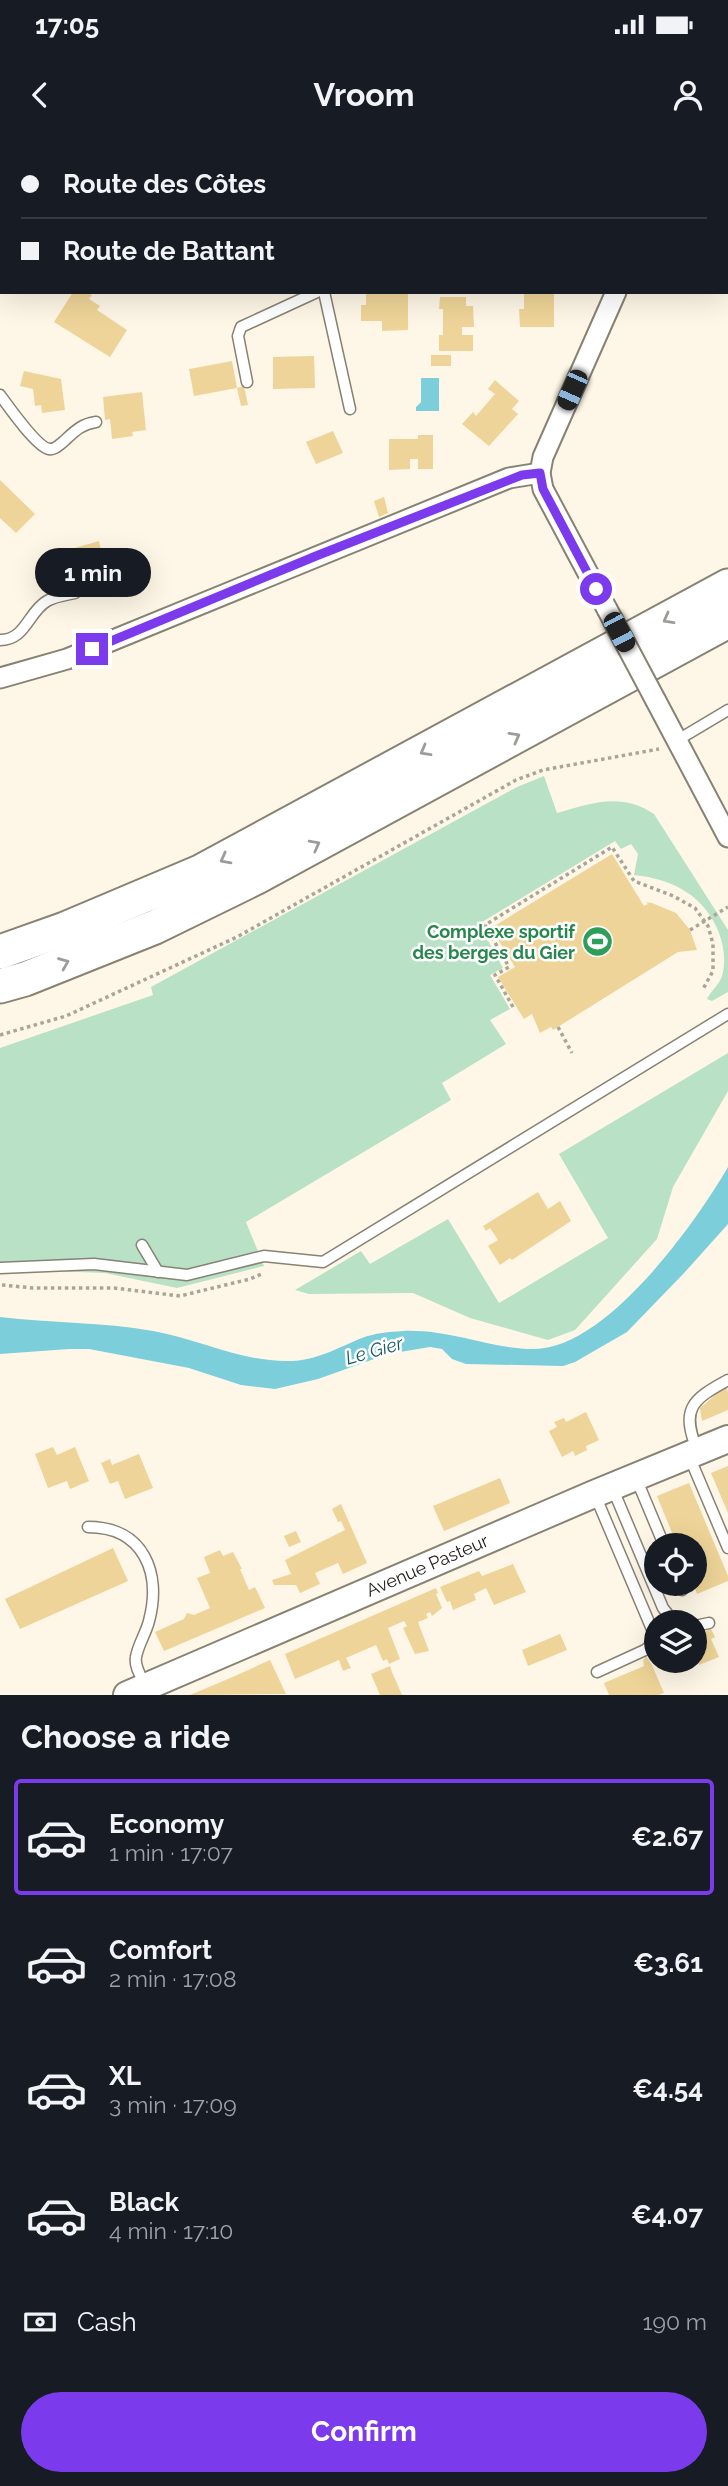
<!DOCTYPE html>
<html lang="en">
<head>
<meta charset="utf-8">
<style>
  body { margin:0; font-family:Raleway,sans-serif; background:#20242c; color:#f1f3f6; height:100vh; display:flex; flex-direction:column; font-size:26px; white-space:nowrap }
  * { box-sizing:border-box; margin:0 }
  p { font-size:23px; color:#9ea1a6 }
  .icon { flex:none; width:38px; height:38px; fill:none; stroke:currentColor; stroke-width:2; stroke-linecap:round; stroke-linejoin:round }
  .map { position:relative; height:1555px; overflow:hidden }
  .panel { display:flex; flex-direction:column; background:#171b24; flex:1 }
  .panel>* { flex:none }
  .banner { position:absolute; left:0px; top:0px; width:728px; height:154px; box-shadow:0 7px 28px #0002; display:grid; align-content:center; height:154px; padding:0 21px; background:#171b24 }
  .fabs { position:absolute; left:644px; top:1393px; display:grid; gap:14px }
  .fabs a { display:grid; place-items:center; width:63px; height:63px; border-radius:50%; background:#171b24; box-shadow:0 7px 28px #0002; font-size:35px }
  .end { position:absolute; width:32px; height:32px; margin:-16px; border:9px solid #7c3aed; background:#fff; box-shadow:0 0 0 4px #fff }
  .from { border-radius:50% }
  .bubble { position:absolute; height:49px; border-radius:24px; background:#171b24; box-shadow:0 7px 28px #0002; font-size:23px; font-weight:700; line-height:49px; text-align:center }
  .car { position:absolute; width:21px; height:42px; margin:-21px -10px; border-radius:9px; box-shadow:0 0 5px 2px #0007; background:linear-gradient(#222 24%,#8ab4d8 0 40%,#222 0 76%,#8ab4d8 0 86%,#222 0) }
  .banner b { display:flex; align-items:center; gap:24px; height:66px; font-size:26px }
  .banner b+b { border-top:2px solid #363941 }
  .banner i { width:18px; height:18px; background:#f1f3f6 }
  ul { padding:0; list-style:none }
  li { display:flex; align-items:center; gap:21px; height:116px; margin:0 14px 10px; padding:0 7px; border:4px solid transparent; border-radius:7px }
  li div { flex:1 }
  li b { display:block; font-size:26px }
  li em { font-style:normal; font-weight:700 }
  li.current { border-color:#7c3aed }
  li>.icon { width:63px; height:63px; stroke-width:1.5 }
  h2 { padding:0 21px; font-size:32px; line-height:84px }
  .pay { display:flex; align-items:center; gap:18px; height:77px; padding:0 21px; font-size:26px }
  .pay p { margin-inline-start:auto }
  .primary-button { display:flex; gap:14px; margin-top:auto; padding:14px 21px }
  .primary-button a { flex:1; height:80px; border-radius:42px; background:#7c3aed; color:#fff; font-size:28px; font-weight:700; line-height:80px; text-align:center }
  .status { display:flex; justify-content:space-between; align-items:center; height:49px; padding:0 35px; background:#171b24; direction:ltr }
  .status svg { height:19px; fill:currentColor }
  header { display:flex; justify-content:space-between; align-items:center; height:91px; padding:0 21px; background:#171b24; font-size:32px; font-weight:700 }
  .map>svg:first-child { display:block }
</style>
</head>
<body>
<div class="status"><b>17:05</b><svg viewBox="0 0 49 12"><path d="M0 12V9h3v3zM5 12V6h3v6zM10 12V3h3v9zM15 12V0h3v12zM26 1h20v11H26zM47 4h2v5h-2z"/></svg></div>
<header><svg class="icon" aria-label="back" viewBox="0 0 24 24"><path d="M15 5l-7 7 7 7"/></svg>Vroom<svg class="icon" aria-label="person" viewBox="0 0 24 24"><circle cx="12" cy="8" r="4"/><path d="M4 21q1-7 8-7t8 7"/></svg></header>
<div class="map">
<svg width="728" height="1555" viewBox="0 0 728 1555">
  <rect width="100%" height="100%" fill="#fef7e7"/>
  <g fill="#b8e1c5">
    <path d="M544,636L557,673C592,663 621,652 654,674L728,790V852L712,861L707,859C711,851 719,845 722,836C726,823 724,806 719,793C705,756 673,739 634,735L638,714L631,704L621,709L615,701L479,784L503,828L490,835L510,869L490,880L506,904L442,943L451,960L246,1082L264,1126L177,1148L105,1133L51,1131L0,1134V908L153,855L151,847L517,647Z"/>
    <path d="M728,913V951L673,1047L657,1099L575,1190L548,1200L470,1178L413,1153L309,1154L295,1150L361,1111L370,1124L448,1079L499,1163L608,1098L559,1014Z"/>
  </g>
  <g fill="#7cceda">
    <path d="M421,238H439V271H416V267L421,262Z"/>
    <path d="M728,1027V1084L685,1132L627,1192L575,1222L563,1226L466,1224L452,1219L442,1209L430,1207L388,1214L318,1239L275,1249L241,1245L189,1228L89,1209H69L0,1214V1177C51,1183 102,1182 153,1191C198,1199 240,1221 286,1221C314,1222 337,1208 362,1198C375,1193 389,1192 403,1191C451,1189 489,1209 534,1209C606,1209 695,1084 728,1027Z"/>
  </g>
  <g fill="#eed498">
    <path d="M73,152H86L92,155L89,159L100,166L97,170L127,190L110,217L54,182Z"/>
    <path d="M366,152H408V190L382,191V181H361V165H366Z"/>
    <path d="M524,152H554V187H520L519,169H524Z"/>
    <path d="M440,157H466V166H473L474,187H462V195H473V211H439V195H443V169H439Z"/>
    <rect x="431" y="215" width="20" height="11"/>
    <path d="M314,216L315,248L273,249V217Z"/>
    <path d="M232,221L237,248L194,256L189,229Z"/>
    <path d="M24,231L61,239L65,270L42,273L41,265L35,266L33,249L20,246Z"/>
    <path d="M495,240L519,261L512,269L518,274L489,306L462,284L473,272L476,276L495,254L488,249Z"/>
    <path d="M244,246L248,265L241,266L237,248Z"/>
    <path d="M142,252L146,290L132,292L133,296L112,299L110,279L105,280L103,257Z"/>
    <path d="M333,291L343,313L316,324L306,302Z"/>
    <path d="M418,295H433V329H418V319H410V329L389,330V299H418Z"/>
    <path d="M0,340L35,374L16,393L0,378Z"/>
    <path d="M384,357L388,373L379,377L374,361Z"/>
    <path d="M99,401L107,436L79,443L71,409Z"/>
    <path d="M612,714L644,766L648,764L646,762L652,763L676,773L690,790L697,810L678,812L553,890L551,887L540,893L532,874L524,879L498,837L515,827L491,788Z"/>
    <path d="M538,1052L548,1069L560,1061L571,1081L512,1120L510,1118L500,1125L488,1106L498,1100L490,1088L486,1091L483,1086Z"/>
    <path d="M726,1246L728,1252V1270L702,1281L700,1268Z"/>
    <path d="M586,1272L599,1300L586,1306L587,1310L575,1316L573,1311L562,1317L549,1291L557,1287L554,1282L564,1278L566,1282Z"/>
    <path d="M53,1307L57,1315L75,1307L89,1341L70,1349L67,1341L48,1348L35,1314Z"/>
    <path d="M139,1314L153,1348L125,1359L118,1341L110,1344L101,1323L110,1319L112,1325Z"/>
    <path d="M728,1326V1373L711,1333Z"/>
    <path d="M500,1338L510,1363L444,1391L433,1366Z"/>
    <path d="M689,1343L728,1436V1441L697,1454L693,1444H695V1405H677L657,1356Z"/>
    <path d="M341,1364L367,1423L343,1434L338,1423L315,1433L320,1444L300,1453L296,1445H274L272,1440L291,1434L285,1420L345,1390L341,1381L338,1382L332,1369Z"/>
    <path d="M296,1391L301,1402L289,1407L284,1396Z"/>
    <path d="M113,1408L128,1441L20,1489L5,1459Z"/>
    <path d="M220,1410L223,1416L233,1412L242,1429H240L249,1450L255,1447L265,1468L164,1511L155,1492L184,1479L187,1473L194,1475L210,1468L197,1438L210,1433L204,1417Z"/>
    <path d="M513,1424L526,1452L494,1465L486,1448L474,1454L476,1460L453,1470L450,1461L447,1462L440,1447L479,1431L482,1436Z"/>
    <path d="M436,1448L438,1453L436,1454L442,1468L432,1476L430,1472L426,1474L428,1478L418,1482L429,1511L415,1514L403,1488L407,1486L404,1481L388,1488L400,1519L389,1524L387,1519L383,1521L376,1505L346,1518L351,1528L343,1531L339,1520L295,1539L285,1514Z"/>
    <path d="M711,1489L715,1497L711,1499L719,1517L699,1525L695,1515V1496Z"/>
    <path d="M560,1494L567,1510L528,1526L522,1510Z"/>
    <path d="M646,1516L652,1525L664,1553L658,1555H609L604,1543L644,1526L643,1521Z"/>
    <path d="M270,1520L286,1554L190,1555L235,1536Z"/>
    <path d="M390,1526L392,1532L402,1555H380L371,1534Z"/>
  </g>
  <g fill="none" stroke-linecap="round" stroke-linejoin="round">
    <defs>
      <g id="lane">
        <path d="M324,152L350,269"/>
        <path d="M247,242L238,196L241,187L317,152"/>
        <path d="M0,255C8,266 37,307 49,309C55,310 59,305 63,302C74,292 81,284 96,282"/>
        <path d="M0,500C26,500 28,472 47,461C56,456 66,455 75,453"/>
        <path d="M676,601L728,570"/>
        <path d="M142,1105L158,1132"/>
        <path d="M0,1128L94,1124L187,1135L264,1116L323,1122L728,874"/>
        <path d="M697,1310C681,1269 691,1260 728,1240"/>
        <path d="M689,1316L728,1408"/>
        <path d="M636,1338L664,1405"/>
        <path d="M612,1347L663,1468L674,1482"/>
        <path d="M595,1355L654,1494L651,1505L645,1510L597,1532"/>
        <path d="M88,1387C143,1387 162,1432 149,1481C146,1493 138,1505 136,1517C134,1527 142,1538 146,1547"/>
        <path d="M680,1444L682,1450"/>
        <path d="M695,1486L709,1483"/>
      </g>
      <g id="street">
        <path d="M166,2H193"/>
        <path d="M331,2L334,0"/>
        <path d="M726,41L728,40"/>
        <path d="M0,45L2,46"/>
        <path d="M0,69L2,66"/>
        <path d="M607,469L543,349L540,333L543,317L616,152"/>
        <path d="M0,538L67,519L509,338L540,333"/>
        <path d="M656,561L728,697"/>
      </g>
      <g id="secondary">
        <path id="s1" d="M127,1555L594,1354L728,1299"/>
      </g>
      <g id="highway">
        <path d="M0,812L65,789L200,732L728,446"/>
        <path d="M0,846L25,839L155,787L255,738L728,481"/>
      </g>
    </defs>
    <use href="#lane" stroke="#888273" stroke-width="13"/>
    <use href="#street" stroke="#888273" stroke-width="23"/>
    <use href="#secondary" stroke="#888273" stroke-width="30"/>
    <use href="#highway" stroke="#888273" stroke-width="37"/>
    <g stroke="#aaa599" stroke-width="3.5" stroke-dasharray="3.5 3.5" stroke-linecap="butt">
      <path d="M513,867L495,835L509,827L485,785L612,707L634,741L673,756L695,768L708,786L713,804V831L703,849"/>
      <path d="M558,887L572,913"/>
      <path d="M0,895L66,876L237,797L516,640L543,630L659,609"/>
      <path d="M2,1145L33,1148H114L180,1156L250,1139L264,1133"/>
    </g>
    <use href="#lane" stroke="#fff" stroke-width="10"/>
    <use href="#street" stroke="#fff" stroke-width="19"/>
    <use href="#secondary" stroke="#fff" stroke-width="26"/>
    <use href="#highway" stroke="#fff" stroke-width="33"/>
    <defs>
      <path id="street-bridge" d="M607,469L656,561"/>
    </defs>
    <use href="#street-bridge" stroke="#888273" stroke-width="23" stroke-linecap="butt"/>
    <path stroke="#aaa599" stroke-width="3.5" stroke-dasharray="3.5 3.5" stroke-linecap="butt" d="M690,790L728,767"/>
    <use href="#street-bridge" stroke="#fff" stroke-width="19"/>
  </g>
  <defs><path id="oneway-chevron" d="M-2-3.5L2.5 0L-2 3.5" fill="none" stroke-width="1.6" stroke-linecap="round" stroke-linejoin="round" transform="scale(1.75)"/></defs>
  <g stroke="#9d9c99">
    <use href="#oneway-chevron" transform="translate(668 479) rotate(151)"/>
    <use href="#oneway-chevron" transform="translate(515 597) rotate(-29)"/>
    <use href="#oneway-chevron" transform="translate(425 611) rotate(151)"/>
    <use href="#oneway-chevron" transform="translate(315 705) rotate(-28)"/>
    <use href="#oneway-chevron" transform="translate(225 719) rotate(152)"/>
    <use href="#oneway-chevron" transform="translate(64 823) rotate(-22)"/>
  </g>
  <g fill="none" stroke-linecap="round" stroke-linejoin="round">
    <path stroke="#7c3aed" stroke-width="9" d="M92,509L316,416L522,335L540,333L543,349L596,449"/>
  </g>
  <defs>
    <symbol id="stadium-disc" viewBox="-11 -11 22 22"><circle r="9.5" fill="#2e9e5b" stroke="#fff"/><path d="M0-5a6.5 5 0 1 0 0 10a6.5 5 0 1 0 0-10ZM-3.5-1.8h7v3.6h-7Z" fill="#fff"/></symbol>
  </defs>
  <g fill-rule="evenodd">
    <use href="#stadium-disc" x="580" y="784" width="35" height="35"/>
  </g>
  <g text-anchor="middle" stroke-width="5" stroke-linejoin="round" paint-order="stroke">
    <g font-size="18" font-weight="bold" fill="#27864d" stroke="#fff" text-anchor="end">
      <text x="575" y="798">Complexe sportif<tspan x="575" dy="21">des berges du Gier</tspan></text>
    </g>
    <g font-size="18" fill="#25221d" stroke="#fff">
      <text dy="6" stroke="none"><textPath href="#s1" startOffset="327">Avenue Pasteur</textPath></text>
    </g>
    <g font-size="19" font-style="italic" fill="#155b64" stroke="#fff">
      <text transform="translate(374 1210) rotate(-16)" y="7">Le Gier</text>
    </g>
  </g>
</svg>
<div class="fabs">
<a><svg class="icon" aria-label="locate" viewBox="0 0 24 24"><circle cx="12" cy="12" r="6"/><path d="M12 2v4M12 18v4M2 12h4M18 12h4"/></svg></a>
<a><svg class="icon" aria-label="layers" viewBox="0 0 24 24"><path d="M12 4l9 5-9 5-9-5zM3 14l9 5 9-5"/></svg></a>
</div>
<i class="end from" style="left:596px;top:449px"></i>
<i class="end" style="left:92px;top:509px"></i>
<div class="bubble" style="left:35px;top:408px;width:116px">1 min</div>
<i class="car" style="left:572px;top:250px;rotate:204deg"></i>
<i class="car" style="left:619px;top:492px;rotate:152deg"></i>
<div class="banner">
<b><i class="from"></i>Route des Côtes</b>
<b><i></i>Route de Battant</b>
</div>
</div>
<section class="panel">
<h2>Choose a ride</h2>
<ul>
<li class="current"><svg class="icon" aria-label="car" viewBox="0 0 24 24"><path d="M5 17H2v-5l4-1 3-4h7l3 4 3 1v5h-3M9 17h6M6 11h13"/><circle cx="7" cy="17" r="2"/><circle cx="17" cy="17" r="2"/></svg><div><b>Economy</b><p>1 min · 17:07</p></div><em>€2.67</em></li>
<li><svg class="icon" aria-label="car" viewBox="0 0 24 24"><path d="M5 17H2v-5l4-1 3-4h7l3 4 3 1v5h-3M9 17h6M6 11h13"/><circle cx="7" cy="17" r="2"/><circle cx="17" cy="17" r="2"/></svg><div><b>Comfort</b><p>2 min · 17:08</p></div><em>€3.61</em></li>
<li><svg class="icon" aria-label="car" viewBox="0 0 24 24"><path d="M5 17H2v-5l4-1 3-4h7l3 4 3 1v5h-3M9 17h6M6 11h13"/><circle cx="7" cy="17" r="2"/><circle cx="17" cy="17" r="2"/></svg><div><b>XL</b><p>3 min · 17:09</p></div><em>€4.54</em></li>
<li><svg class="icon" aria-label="car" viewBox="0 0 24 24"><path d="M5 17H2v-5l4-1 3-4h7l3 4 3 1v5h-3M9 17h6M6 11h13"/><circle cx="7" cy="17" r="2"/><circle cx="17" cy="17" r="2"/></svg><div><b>Black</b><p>4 min · 17:10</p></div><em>€4.07</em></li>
</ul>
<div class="pay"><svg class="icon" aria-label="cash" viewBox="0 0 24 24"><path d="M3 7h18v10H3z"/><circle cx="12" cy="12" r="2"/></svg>Cash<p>190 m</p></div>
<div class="primary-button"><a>Confirm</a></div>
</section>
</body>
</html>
